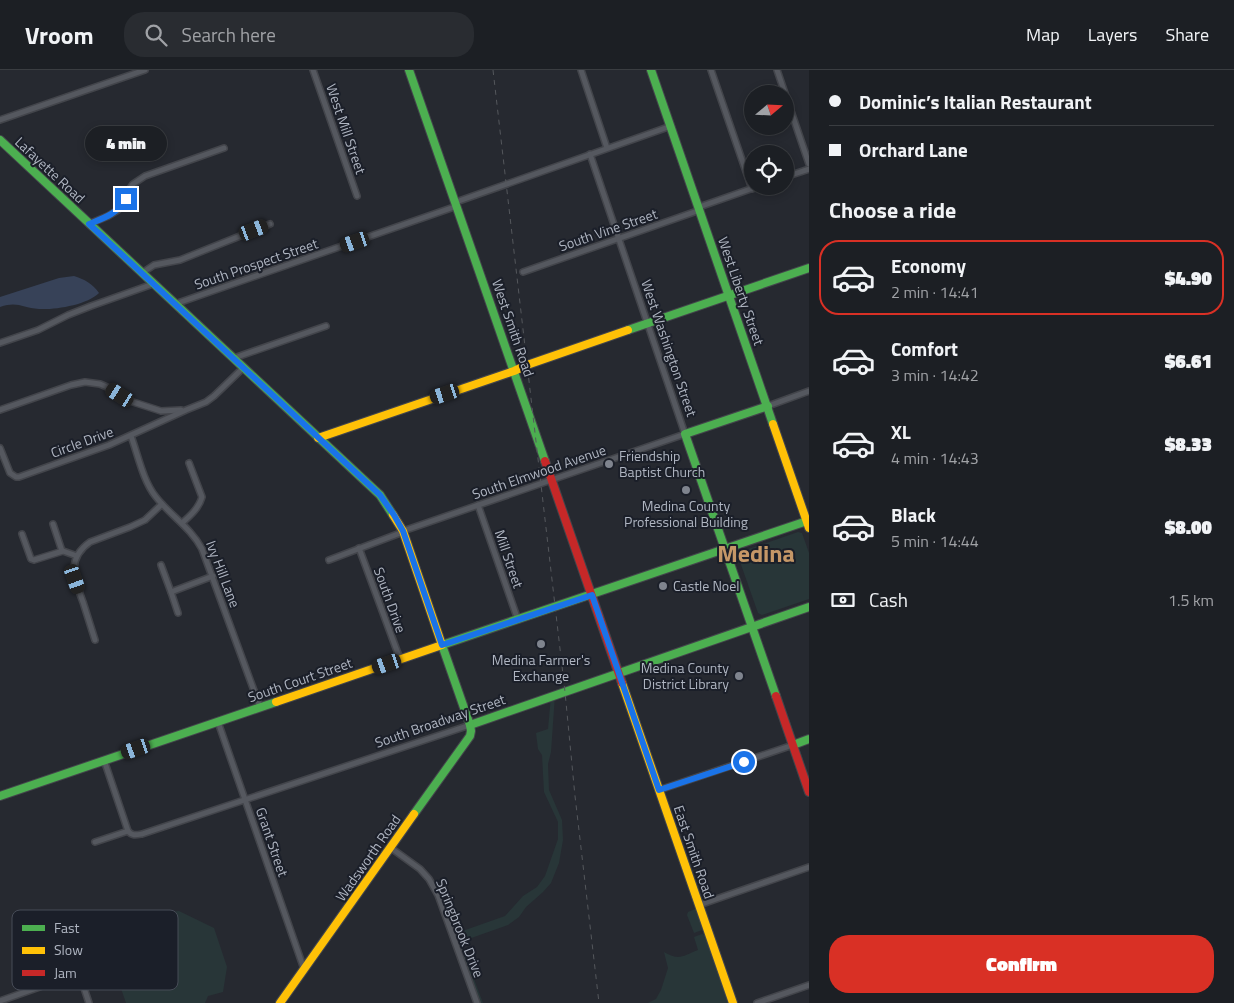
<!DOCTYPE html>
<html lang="en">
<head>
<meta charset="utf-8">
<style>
  body { margin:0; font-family:"Titillium Web",sans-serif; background:#292c31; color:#f1f3f6; height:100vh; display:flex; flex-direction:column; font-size:19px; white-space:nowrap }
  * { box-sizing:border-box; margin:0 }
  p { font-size:16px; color:#a0a2a6 }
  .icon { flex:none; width:28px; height:28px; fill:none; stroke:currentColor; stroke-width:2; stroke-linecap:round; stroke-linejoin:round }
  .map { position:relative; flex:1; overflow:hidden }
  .side { display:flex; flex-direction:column; background:#1c1f24; width:425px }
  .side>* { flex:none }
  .top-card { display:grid; align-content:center; height:110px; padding:0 20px; background:#1c1f24 }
  .needle { width:32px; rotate:71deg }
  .buttons { position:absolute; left:744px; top:15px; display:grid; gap:10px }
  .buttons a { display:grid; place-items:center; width:50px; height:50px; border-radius:50%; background:#1c1f24; box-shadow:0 2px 8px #0003,0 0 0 1px #3a3d41; font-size:25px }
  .end { position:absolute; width:22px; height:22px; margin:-11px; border:6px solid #1a73e8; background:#fff; box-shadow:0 0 0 2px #fff }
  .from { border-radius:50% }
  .bubble { position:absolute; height:35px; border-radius:18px; background:#1c1f24; box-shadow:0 2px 8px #0003,0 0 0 1px #3a3d41; font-size:16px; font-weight:800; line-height:35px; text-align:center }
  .car { position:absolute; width:15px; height:30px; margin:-15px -8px; border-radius:6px; box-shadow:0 0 4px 1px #0007; background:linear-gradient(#222 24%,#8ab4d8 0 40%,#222 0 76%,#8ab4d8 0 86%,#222 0) }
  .top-card b { display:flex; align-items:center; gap:18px; height:48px; font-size:19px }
  .top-card b+b { border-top:1px solid #3a3d41 }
  .top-card i { width:12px; height:12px; background:#f1f3f6 }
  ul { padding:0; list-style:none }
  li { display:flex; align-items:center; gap:15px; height:75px; margin:0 10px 8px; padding:0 10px; border:2px solid transparent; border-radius:20px }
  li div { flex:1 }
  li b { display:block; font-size:19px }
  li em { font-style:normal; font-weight:800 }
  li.current { border-color:#d93025 }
  li>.icon { width:45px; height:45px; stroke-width:1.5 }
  h2 { padding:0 20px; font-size:22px; line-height:60px }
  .pay { display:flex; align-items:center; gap:12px; height:55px; padding:0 20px; font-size:19px }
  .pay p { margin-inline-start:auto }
  .cta { display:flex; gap:10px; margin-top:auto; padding:10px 20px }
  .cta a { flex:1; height:58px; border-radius:20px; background:#d93025; color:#fff; font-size:20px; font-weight:800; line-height:58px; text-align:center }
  header { display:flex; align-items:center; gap:30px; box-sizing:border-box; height:70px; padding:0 25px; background:#1c1f24; border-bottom:1px solid #3a3d41 }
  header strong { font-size:24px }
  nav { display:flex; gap:28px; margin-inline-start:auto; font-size:18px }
  .search { width:350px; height:45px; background:#292c31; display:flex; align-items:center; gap:12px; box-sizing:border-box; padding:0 18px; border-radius:20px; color:#a0a2a6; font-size:19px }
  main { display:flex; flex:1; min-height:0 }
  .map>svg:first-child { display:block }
</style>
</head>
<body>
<header>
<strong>Vroom</strong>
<div class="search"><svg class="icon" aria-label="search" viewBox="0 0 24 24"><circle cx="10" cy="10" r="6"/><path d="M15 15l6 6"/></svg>Search here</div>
<nav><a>Map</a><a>Layers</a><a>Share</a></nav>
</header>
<main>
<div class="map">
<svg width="809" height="933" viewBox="0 0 809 933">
  <rect width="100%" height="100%" fill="#262930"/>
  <g fill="#283638">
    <path d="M798,462L802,463L809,483V529L762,545L758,543L738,486L740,482Z"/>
    <path d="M555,625L551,682L548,694L549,720L562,750L563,770L559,793L551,813L543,822L526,837L519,847L508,855L460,872L483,933H479L454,864L505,846L523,826L537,817L545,806L558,769V752L544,722L542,685L538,679L536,663L548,659L551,626Z"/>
    <path d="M695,839L698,841L704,858L702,860L694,863L687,845L688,842Z"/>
    <path d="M179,841L214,858L227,897L223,922L208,926L205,933H126L103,866L148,845Z"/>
    <path d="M702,864L706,865L730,933H648L656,929L661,920L668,898L664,882C679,891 683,886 698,880L694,867Z"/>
  </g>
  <path fill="#374258" d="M74,206C84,209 93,214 99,223C87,235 55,240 39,239C22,238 18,231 0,237V227L59,208Z"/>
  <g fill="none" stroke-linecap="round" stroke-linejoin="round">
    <defs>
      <g id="street">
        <path d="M313,0L357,126"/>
        <path d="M581,0L607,78"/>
        <path d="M711,0L752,119"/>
        <path d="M777,0L809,94"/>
        <path d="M0,50L145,0"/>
        <path d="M785,107L809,99"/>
        <path d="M456,132L671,56"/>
        <path d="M699,137L759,116"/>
        <path d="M89,154L108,146L118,140L122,135L129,120L133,114L145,106L224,78"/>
        <path d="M523,202L700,140"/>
        <path d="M142,203L154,195L180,190L270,154"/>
        <path d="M175,234L457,136"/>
        <path d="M0,273L38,260L68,245L91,236L153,214"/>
        <path d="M234,288L326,256"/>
        <path d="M768,336L809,321"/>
        <path d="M0,340L71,315L85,312L100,314L107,317L130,331L161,341L181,340"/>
        <path d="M131,366C138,385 143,411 156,427C170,445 191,458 202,479L260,637"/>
        <path d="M0,378L10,403L16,407H19L109,375L186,340L206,332L214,326L243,298"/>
        <path d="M478,435L518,550"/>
        <path d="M182,453C190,446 199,438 202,427L189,393"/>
        <path d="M53,454L62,481"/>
        <path d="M403,461L685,364L590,84"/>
        <path d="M22,464L31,489L34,490L63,481L77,486"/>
        <path d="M359,478L400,589"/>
        <path d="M329,490L403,462"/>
        <path d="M161,495L171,522"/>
        <path d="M178,543L171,522L213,506"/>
        <path d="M95,570C91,557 87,545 83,532C74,508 66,489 90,472L130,457L145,450L162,434"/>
        <path d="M218,652L304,899"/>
        <path d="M104,690L128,761C132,766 136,765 142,764L470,655"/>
        <path d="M659,720L793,675"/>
        <path d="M95,772L128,761"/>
        <path d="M391,778L420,799L429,809L438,825L477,933"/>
        <path d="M699,835L809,797"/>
        <path d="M79,903L89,933"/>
        <path d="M0,931L110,892"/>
        <path d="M757,933L809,915"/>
      </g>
      <g id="fast">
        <path d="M409,0L545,391"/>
        <path d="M651,0L773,354"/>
        <path d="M0,70L380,425L393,445"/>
        <path d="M628,260L809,198"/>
        <path d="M768,336L685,364L776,626"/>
        <path d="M470,655L809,537"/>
        <path d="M793,675L809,669"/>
        <path d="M0,726L276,632"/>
        <path d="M414,744L470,666L471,661L470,655L442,575L807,451"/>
      </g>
      <g id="slow">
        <path d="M773,354L809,458"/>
        <path d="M318,368L514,301L527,295L628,260"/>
        <path d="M622,613L733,933"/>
        <path d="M276,632L442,575L403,461L393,445"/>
        <path d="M280,933L414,744"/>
      </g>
      <g id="jam">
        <path d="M545,391L622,613"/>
        <path d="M776,626L809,722"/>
      </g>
    </defs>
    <use href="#street" stroke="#43454b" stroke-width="8"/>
    <use href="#fast" stroke="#43454b" stroke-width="10"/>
    <use href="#slow" stroke="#43454b" stroke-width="10"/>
    <use href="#jam" stroke="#43454b" stroke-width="10"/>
    <use href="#street" stroke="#55585f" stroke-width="5"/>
    <use href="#fast" stroke="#4caf50" stroke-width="8"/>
    <use href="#slow" stroke="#ffc107" stroke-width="8"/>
    <use href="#jam" stroke="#c62828" stroke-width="8"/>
    <path stroke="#54575c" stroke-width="1" stroke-dasharray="5 5" stroke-linecap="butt" d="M493,0L565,622L575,726L599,933"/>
  </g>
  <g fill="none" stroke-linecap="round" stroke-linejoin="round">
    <path stroke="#1a73e8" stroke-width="6" d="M126,129C117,144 104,148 89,154L380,425L394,445L403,461L442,575L592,525L659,720L744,692"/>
  </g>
  <g fill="#7f848e" stroke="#1b1f29" stroke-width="2">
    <circle cx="609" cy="394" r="5"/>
    <circle cx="686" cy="420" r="5"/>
    <circle cx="663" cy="516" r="5"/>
    <circle cx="541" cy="574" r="5"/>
    <circle cx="739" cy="606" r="5"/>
  </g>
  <g text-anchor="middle" stroke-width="4" stroke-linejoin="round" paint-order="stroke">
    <g font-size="14" fill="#afb5c1" stroke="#1b1f29">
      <text transform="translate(346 59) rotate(71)" y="5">West Mill Street</text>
      <text transform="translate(50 100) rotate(43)" y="5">Lafayette Road</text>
      <text transform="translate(608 160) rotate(-19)" y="5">South Vine Street</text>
      <text transform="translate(256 194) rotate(-19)" y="5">South Prospect Street</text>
      <text transform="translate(741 221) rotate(71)" y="5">West Liberty Street</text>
      <text transform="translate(513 258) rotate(71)" y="5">West Smith Road</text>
      <text transform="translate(669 278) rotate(71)" y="5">West Washington Street</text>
      <text transform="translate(82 372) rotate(-20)" y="5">Circle Drive</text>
      <text transform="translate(539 402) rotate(-19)" y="5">South Elmwood Avenue</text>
      <text transform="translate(509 489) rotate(71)" y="5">Mill Street</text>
      <text transform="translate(223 504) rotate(69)" y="5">Ivy Hill Lane</text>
      <text transform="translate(390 530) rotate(70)" y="5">South Drive</text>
      <text transform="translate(300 610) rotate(-19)" y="5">South Court Street</text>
      <text transform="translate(440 651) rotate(-19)" y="5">South Broadway Street</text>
      <text transform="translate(272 772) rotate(71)" y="5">Grant Street</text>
      <text transform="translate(694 782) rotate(71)" y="5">East Smith Road</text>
      <text transform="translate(368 788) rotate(-55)" y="5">Wadsworth Road</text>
      <text transform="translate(460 858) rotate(68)" y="5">Springbrook Drive</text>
    </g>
    <g font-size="14" fill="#afb5c1" stroke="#1b1f29" text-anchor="start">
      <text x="619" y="391">Friendship<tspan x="619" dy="16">Baptist Church</tspan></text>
      <text x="686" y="441" text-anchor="middle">Medina County<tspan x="686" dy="16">Professional Building</tspan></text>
      <text x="673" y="521">Castle Noel</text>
      <text x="541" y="595" text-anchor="middle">Medina Farmer's<tspan x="541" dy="16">Exchange</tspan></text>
      <text x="729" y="603" text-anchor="end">Medina County<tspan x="729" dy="16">District Library</tspan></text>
    </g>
    <g font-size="24" font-weight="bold" fill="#c59767" stroke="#1b1f29">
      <text x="756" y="492">Medina</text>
    </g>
  </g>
  <rect x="12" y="840" width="166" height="80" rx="8" fill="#1b1f29" stroke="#474c57" stroke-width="1"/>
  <rect x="22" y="855" width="23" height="6" fill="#4caf50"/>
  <rect x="22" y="877" width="23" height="7" fill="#ffc107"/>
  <rect x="22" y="900" width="23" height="6" fill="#c62828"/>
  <g font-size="14" fill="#afb5c1">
    <text x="54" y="863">Fast</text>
    <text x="54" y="885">Slow</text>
    <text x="54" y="908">Jam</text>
  </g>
</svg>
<div class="buttons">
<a><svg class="needle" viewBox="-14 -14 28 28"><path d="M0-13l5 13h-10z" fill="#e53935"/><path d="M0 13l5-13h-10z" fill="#a0a2a6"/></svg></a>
<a><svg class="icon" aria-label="locate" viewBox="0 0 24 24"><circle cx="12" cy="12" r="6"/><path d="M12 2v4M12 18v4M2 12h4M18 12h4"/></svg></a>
</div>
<i class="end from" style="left:744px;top:692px"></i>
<i class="end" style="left:126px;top:129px"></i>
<div class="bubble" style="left:85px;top:56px;width:82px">4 min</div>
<i class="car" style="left:254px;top:160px;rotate:69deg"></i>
<i class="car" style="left:355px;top:172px;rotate:251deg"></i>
<i class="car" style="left:445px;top:324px;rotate:252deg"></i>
<i class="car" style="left:120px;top:325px;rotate:303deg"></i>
<i class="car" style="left:75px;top:509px;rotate:161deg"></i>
<i class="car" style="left:387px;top:594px;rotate:251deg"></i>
<i class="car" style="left:136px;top:679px;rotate:251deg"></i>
</div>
<section class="side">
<div class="top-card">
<b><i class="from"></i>Dominic’s Italian Restaurant</b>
<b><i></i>Orchard Lane</b>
</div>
<h2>Choose a ride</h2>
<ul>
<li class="current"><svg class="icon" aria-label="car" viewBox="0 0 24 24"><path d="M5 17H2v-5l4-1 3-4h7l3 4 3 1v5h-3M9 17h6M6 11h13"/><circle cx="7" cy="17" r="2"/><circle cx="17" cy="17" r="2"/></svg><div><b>Economy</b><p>2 min · 14:41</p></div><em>$4.90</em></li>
<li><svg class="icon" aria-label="car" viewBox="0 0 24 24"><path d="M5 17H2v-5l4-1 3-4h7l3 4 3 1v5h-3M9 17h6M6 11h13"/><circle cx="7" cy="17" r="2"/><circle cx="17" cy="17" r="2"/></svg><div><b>Comfort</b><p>3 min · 14:42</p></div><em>$6.61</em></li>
<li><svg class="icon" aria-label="car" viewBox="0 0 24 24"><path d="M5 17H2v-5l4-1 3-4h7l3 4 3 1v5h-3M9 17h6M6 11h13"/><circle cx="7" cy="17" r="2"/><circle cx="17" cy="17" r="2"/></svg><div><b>XL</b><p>4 min · 14:43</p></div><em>$8.33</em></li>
<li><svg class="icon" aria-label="car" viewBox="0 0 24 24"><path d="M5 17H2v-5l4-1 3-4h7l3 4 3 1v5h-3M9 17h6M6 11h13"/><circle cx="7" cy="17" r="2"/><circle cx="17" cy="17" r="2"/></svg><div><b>Black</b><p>5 min · 14:44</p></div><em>$8.00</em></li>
</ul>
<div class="pay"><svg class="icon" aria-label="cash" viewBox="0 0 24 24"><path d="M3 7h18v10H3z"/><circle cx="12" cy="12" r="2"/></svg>Cash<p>1.5 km</p></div>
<div class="cta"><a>Confirm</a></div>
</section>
</main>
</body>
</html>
